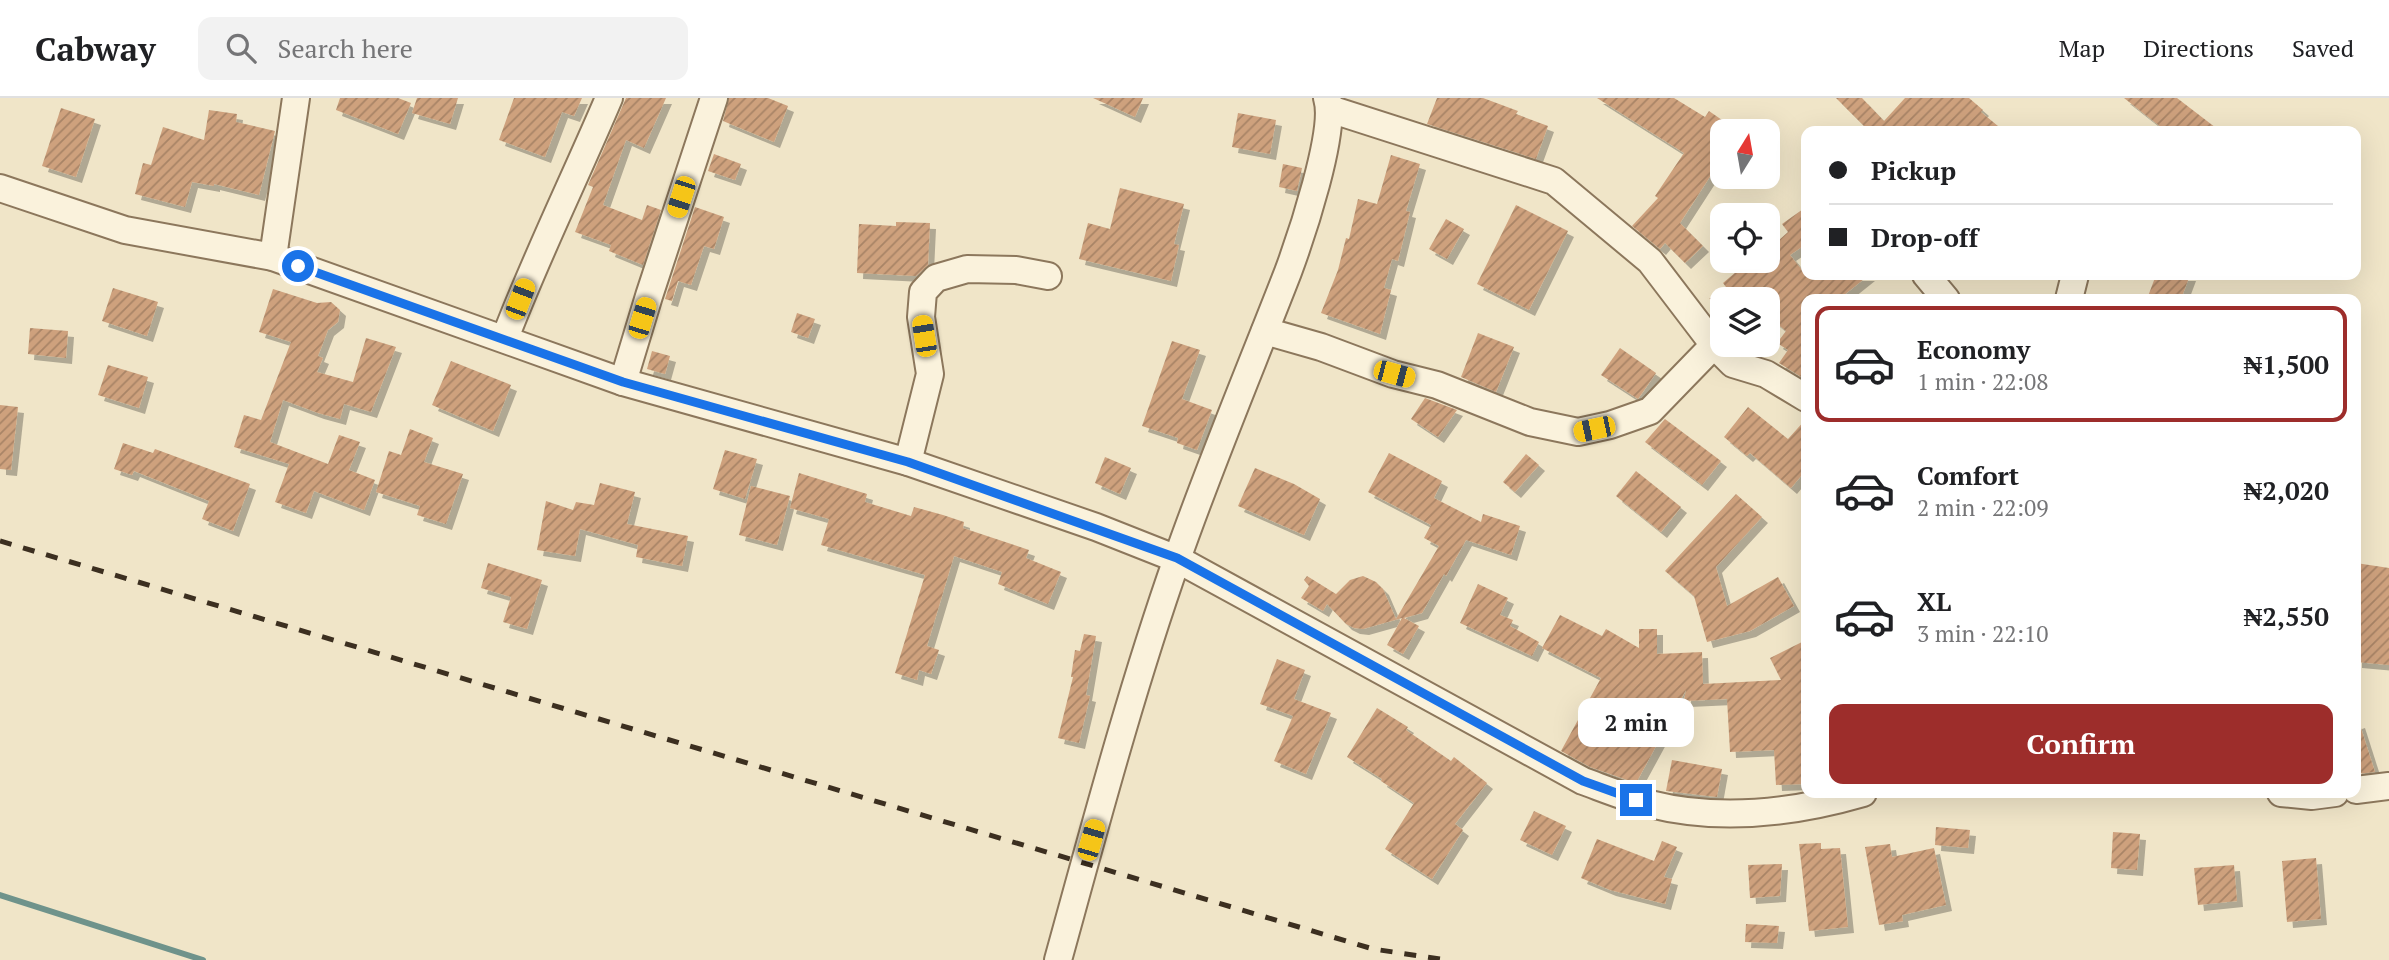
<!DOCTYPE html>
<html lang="en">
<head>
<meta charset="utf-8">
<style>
  body { margin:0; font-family:"PT Serif",serif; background:#f2f2f2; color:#202124; height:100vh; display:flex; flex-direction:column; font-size:26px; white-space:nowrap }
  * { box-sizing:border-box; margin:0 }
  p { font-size:23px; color:#757577 }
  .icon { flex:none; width:38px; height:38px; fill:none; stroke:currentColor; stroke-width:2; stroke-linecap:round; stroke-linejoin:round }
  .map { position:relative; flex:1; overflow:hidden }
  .drawer { position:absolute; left:1801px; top:196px; width:560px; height:504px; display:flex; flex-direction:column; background:#fff; border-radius:14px; box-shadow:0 7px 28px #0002 }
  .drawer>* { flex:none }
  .top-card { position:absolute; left:1801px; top:28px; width:560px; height:154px; border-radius:14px; box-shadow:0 7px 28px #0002; display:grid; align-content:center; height:154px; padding:0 28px; background:#fff }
  .needle { width:46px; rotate:11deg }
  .fabs { position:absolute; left:1710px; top:21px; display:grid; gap:14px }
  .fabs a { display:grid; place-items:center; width:70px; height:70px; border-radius:14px; background:#fff; box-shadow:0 7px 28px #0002; font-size:35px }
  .end { position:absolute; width:32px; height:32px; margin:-16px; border:9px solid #1a73e8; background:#fff; box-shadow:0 0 0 4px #fff }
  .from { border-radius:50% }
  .bubble { position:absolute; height:49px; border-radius:14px; background:#fff; box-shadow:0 7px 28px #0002; font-size:23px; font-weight:600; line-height:49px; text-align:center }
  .car { position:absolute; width:21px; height:42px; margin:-21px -10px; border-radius:9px; box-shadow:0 0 5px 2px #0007; background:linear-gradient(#f5c518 24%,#345 0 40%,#f5c518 0 76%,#345 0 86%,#f5c518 0) }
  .top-card b { display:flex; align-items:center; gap:24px; height:66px; font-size:26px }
  .top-card b+b { border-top:2px solid #e0e0e0 }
  .top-card i { width:18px; height:18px; background:#202124 }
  ul { padding:12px 0 0; list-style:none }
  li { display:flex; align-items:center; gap:21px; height:116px; margin:0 14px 10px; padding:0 14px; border:4px solid transparent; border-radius:14px }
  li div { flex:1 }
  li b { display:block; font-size:26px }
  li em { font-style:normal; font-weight:600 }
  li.active { border-color:#9d2d2b }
  li>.icon { width:63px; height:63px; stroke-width:1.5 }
  .action { display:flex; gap:14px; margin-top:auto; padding:14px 28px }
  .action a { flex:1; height:80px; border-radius:14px; background:#9d2d2b; color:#fff; font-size:28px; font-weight:600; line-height:80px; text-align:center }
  header { display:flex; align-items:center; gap:42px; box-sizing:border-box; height:98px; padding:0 35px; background:#fff; border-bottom:2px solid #e0e0e0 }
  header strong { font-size:33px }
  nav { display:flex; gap:38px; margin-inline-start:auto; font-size:24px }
  .search { width:490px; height:63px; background:#f2f2f2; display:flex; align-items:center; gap:18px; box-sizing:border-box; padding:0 24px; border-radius:14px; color:#757577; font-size:26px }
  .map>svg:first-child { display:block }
</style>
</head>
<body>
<header>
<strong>Cabway</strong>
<div class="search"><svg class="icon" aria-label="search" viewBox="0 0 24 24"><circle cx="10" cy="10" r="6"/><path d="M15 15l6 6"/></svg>Search here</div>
<nav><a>Map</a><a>Directions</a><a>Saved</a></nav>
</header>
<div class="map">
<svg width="2389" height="862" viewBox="0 0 2389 862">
  <defs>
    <pattern id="building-hatch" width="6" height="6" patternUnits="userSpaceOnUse" patternTransform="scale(1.75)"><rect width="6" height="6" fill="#cea17d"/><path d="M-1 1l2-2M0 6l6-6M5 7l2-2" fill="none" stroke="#a88466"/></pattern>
    <filter id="shadow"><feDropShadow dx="6" dy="6" stdDeviation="0" flood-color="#0004"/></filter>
  </defs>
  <rect width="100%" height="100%" fill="#f0e5c8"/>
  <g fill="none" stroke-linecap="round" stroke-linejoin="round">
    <path stroke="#6f938b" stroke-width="6" d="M0,797L203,862"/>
  </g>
  <g fill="url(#building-hatch)" filter="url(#shadow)">
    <path d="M340,0H398L411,5L398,36L336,12Z"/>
    <path d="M417,0H458L450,26L412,15Z"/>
    <path d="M514,0H582L574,18L562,14L545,59L499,42Z"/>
    <path d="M626,0H666L644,50L626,42L603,107L642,122L647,107L661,112L643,167L609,153L611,147L575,134L593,89L588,87Z"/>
    <path d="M729,0H768L788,8L774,44L723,23Z"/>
    <path d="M1093,0H1143L1135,19Z"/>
    <path d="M1437,0H1483L1518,13L1516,16L1548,28L1536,61L1427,26Z"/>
    <path d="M1597,0H1674L1705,19L1709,13L1722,22V60L1680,125L1703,148L1685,165L1665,145L1660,151L1632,128L1658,100L1655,98L1684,55Z"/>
    <path d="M1836,0H1862L1884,23L1905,0H1969L1983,12L1981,14L2004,33H1869Z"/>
    <path d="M2124,0H2177L2220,33H2166Z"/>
    <path d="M61,10L95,21L76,79L42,68Z"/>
    <path d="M209,12L237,16L236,24L275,33L259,97L214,86V88L192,84L185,109L135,96L143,65L151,67L163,29L204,42Z"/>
    <path d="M1238,15L1276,22L1270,56L1232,49Z"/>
    <path d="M714,56L741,66L735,82L708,73Z"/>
    <path d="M1391,57L1420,66L1406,113L1410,114L1398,163L1392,161L1384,190L1391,192L1380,236L1321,215L1338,172L1346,140L1349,141L1358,101L1377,106Z"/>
    <path d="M1283,66L1302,70L1297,93L1279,89Z"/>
    <path d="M1120,90L1184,106L1174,146L1179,147L1171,183L1079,161L1088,125L1110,131Z"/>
    <path d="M1516,107L1568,133L1529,212L1477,186Z"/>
    <path d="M695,109L724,119L714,151L704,148L691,187L678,183L672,203L665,201Z"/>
    <path d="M1806,109V146L1790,157L1806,177H1869L1839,201H1806V282L1779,265L1788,252L1777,245L1786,233L1768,218V201H1709L1726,189L1723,185L1749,163L1751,166L1755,163H1768V152L1788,134L1782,126Z"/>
    <path d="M1446,121L1464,131L1447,161L1429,151Z"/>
    <path d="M896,124L930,125L928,167L916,178L857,175L859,126L896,128Z"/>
    <path d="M2156,177H2190L2181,201H2147Z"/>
    <path d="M113,190L158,204L147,238L102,223Z"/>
    <path d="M273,191L317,205L331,204L340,212L338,224L328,232L318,258L323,260L317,274L353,284L366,240L396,249L371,314L344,306L340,321L318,315L283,302L270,344L328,366L339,337L360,344L349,372L375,382L364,412L314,393L306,415L275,404L289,366L234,349L244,317L261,322L291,244L259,234Z"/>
    <path d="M797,215L815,221L808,240L791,234Z"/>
    <path d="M30,230L68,233L66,260L28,256Z"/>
    <path d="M1478,235L1514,249L1496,294L1461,279Z"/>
    <path d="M1172,243L1200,252L1182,301L1212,312L1197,352L1177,345L1178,340L1142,328Z"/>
    <path d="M1620,250L1656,275L1638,301L1601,277Z"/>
    <path d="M652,253L670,258L665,276L647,271Z"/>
    <path d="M451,263L511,287L493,333L432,307Z"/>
    <path d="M108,267L148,279L139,310L98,297Z"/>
    <path d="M1425,300L1457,312L1438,339L1411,321Z"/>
    <path d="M0,307L18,309L11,372L0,371Z"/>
    <path d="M1748,309L1788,341L1806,321V372L1791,390L1750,355L1747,358L1724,339Z"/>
    <path d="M1665,321L1721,363L1702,387L1645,344Z"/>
    <path d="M410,331L433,340L424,364L463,376L446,426L417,417L420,408L376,394L389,353L401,357Z"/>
    <path d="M123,345L153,355L155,351L250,386L233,433L202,421L209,403L134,373L132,377L114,371Z"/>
    <path d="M725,352L757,361L745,401L713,391Z"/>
    <path d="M1389,355L1442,383L1434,400L1481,424L1483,416L1520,428L1511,457L1466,442L1446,478L1444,476L1422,515L1404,520L1419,528L1403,556L1387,547L1402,520L1363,531L1354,530L1346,526L1327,506L1323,513L1301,500L1309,488L1304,482L1307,478L1336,496L1350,482L1363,478L1376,484L1383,491L1396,521L1439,448L1424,440L1431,427L1368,394Z"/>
    <path d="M1526,356L1539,367L1515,394L1503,384Z"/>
    <path d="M1105,359L1131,370L1120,396L1095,385Z"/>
    <path d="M1255,370L1294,386L1320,401L1304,437L1238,408Z"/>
    <path d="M1636,373L1681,409L1661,434L1616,398Z"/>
    <path d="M799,375L867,396L865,404L911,418L914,409L943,417L964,424L963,430L1029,452L1026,460L1061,474L1048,506L998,486L1002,474L954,458L927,548L939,552L931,576L919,572L917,582L895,575L925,477L821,447L829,421L790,410Z"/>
    <path d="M600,385L635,394L627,426L688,438L682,468L636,459L638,447L580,431L575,458L537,452L546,403L573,412L576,404L594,407Z"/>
    <path d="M751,388L790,398L777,447L739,437Z"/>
    <path d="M1736,396L1762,419L1716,469L1727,508L1778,479L1794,508L1750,533L1707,544L1694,498L1665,473Z"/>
    <path d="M488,465L542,482L527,531L503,524L511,499L481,490Z"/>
    <path d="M2356,465L2389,470V567L2356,564Z"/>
    <path d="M1478,486L1508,500L1500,517L1513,522L1510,528L1539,544L1532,558L1460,525Z"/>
    <path d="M1560,517L1602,538L1606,531L1639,550V531H1657V556L1702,554L1703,586L1781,582L1770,560L1806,542V686L1776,687L1774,652L1730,654L1727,601L1684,603L1686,592L1680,603L1656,604L1654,636L1661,639L1636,685L1590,669L1561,653L1601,580L1542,550Z"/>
    <path d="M1084,536L1096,538L1086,597L1090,598L1079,645L1058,640L1073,579H1071L1075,552L1080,553Z"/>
    <path d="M1277,561L1305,572L1294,601L1331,615L1306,676L1274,663L1293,618L1260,606Z"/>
    <path d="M1377,610L1408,629L1406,632L1451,663L1454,659L1487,685L1455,726L1463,732L1432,781L1385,751L1414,705L1381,683L1382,681L1347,659Z"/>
    <path d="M2359,624L2375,674L2356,676V625Z"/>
    <path d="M1672,662L1722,671L1717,699L1666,693Z"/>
    <path d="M1534,713L1566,728L1552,757L1520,742Z"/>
    <path d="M1936,729L1970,732L1968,750L1935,747Z"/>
    <path d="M2113,734L2140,736L2137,772L2111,770Z"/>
    <path d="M1597,741L1654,763L1662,743L1677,749L1664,779L1672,781L1665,806L1610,792L1581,780Z"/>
    <path d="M1821,745V751L1840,750L1848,829L1809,833L1799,746Z"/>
    <path d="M1890,746L1892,759L1934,750L1946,807L1902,817L1903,823L1879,827L1865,749Z"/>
    <path d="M2316,760L2321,821L2287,824L2282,763Z"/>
    <path d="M1782,766L1780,798L1750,800L1748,767Z"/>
    <path d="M2234,767L2237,803L2198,807L2194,770Z"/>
    <path d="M1746,826L1779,828L1777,845L1745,844Z"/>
  </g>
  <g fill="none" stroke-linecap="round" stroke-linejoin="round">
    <defs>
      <g id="minor">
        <path d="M1330,11L1554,83L1650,163L1714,247"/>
        <path d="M0,90L125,132L273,159L623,284L908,364L1096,429L1177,461L1583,683C1605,691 1627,700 1650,706C1721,724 1794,715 1863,695"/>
        <path d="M273,159L296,0"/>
        <path d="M1926,177L1946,201"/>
        <path d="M2069,201L2075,177"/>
        <path d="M1265,233L1321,249L1393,276L1437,287L1530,324L1578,334L1610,327L1650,313L1714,247L1733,266L1766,276L1806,300"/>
        <path d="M505,240C536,159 575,80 609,0"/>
        <path d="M623,284L649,198L714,0"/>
        <path d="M908,364L930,276L921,219L923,194L936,180L967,171L1016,172L1048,178"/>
        <path d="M2356,692L2389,688"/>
        <path d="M2281,695L2312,698L2335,695"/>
        <path d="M1058,862C1095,728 1131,592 1177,461C1211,364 1251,269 1288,174C1301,139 1337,32 1327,0"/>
      </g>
    </defs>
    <use href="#minor" stroke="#8c775c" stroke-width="30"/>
    <use href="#minor" stroke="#faf2dc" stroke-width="26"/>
    <path stroke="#3c2f20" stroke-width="5" stroke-dasharray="12 12" stroke-linecap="butt" d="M0,443L1373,851L1447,862"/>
  </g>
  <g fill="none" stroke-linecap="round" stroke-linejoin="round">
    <path stroke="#1a73e8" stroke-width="9" d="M298,168L623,284L908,364L1177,460L1583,683L1636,702"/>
  </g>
</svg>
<div class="fabs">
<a><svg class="needle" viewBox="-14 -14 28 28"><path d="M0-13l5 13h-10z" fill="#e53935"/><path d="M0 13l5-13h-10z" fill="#757577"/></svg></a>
<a><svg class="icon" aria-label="locate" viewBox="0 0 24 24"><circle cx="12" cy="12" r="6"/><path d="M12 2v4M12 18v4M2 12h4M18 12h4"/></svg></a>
<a><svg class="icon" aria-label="layers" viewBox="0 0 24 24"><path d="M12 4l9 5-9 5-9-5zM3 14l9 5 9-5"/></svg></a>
</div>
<i class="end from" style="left:298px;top:168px"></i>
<i class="end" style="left:1636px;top:702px"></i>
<div class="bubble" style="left:1578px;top:600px;width:116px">2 min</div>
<i class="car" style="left:681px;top:99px;rotate:198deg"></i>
<i class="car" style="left:520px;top:201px;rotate:21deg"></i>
<i class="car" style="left:642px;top:220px;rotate:17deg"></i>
<i class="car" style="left:924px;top:238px;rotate:351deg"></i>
<i class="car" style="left:1394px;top:276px;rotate:105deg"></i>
<i class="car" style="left:1594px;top:331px;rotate:258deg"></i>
<i class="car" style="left:1091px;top:742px;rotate:16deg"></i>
<div class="top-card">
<b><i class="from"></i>Pickup</b>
<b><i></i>Drop-off</b>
</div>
<section class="drawer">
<ul>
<li class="active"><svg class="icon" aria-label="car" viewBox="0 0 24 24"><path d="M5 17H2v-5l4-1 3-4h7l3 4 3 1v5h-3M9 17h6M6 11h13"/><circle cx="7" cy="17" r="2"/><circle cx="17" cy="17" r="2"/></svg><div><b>Economy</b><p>1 min · 22:08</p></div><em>₦1,500</em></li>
<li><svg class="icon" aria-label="car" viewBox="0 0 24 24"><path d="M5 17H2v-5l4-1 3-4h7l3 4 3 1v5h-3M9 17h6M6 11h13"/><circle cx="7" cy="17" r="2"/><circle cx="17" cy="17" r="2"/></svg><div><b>Comfort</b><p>2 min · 22:09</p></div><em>₦2,020</em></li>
<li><svg class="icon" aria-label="car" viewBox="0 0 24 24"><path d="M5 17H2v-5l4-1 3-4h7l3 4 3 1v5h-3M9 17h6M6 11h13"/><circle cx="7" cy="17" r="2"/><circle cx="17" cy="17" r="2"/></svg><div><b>XL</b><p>3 min · 22:10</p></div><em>₦2,550</em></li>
</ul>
<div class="action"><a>Confirm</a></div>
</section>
</div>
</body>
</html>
